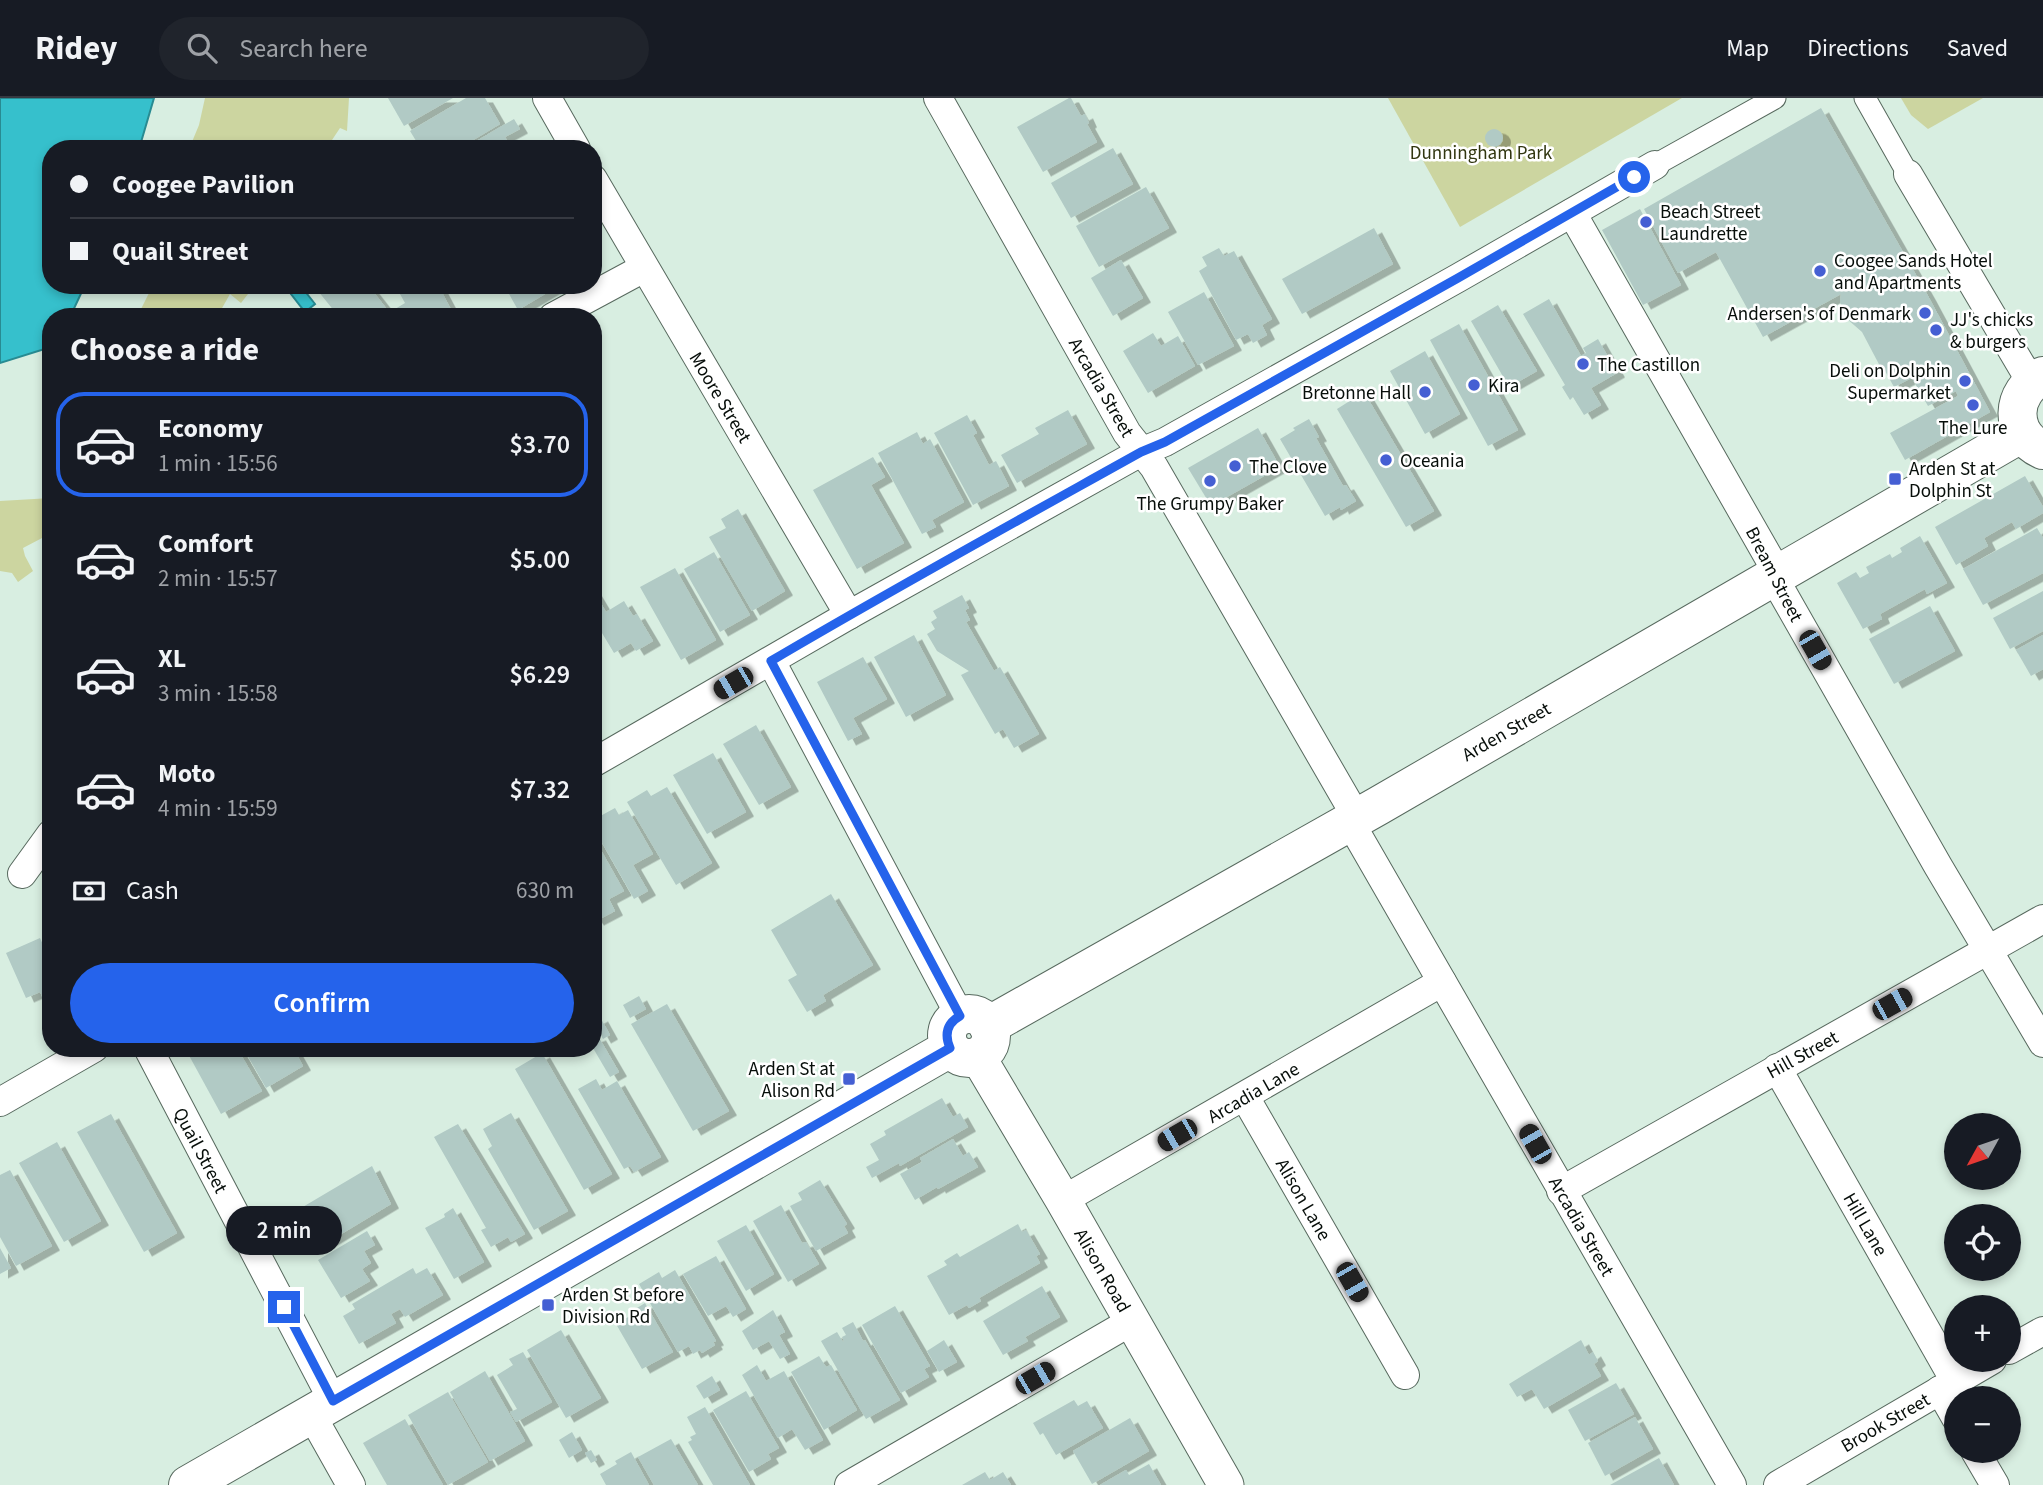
<!DOCTYPE html>
<html lang="en">
<head>
<meta charset="utf-8">
<style>
  body { margin:0; font-family:"Source Sans 3",sans-serif; background:#20242c; color:#f1f3f6; height:100vh; display:flex; flex-direction:column; font-size:26px; white-space:nowrap }
  * { box-sizing:border-box; margin:0 }
  p { font-size:23px; color:#9ea1a6 }
  .icon { flex:none; width:38px; height:38px; fill:none; stroke:currentColor; stroke-width:2; stroke-linecap:round; stroke-linejoin:round }
  .map { position:relative; flex:1; overflow:hidden }
  .side { position:absolute; left:42px; top:210px; width:560px; height:749px; display:flex; flex-direction:column; background:#171b24; border-radius:28px; box-shadow:0 4px 10px #0003 }
  .side>* { flex:none }
  .top-card { position:absolute; left:42px; top:42px; width:560px; height:154px; border-radius:28px; box-shadow:0 4px 10px #0003; display:grid; align-content:center; height:154px; padding:0 28px; background:#171b24 }
  .needle { width:46px; rotate:230deg }
  .buttons { position:absolute; left:1944px; top:1015px; display:grid; gap:14px }
  .buttons a { display:grid; place-items:center; width:77px; height:77px; border-radius:50%; background:#171b24; box-shadow:0 4px 10px #0003; font-size:35px }
  .end { position:absolute; width:32px; height:32px; margin:-16px; border:9px solid #2563eb; background:#fff; box-shadow:0 0 0 4px #fff }
  .from { border-radius:50% }
  .bubble { position:absolute; height:49px; border-radius:24px; background:#171b24; box-shadow:0 4px 10px #0003; font-size:23px; font-weight:600; line-height:49px; text-align:center }
  .car { position:absolute; width:21px; height:42px; margin:-21px -10px; border-radius:9px; box-shadow:0 0 5px 2px #0007; background:linear-gradient(#222 24%,#8ab4d8 0 40%,#222 0 76%,#8ab4d8 0 86%,#222 0) }
  .top-card b { display:flex; align-items:center; gap:24px; height:66px; font-size:26px }
  .top-card b+b { border-top:2px solid #363941 }
  .top-card i { width:18px; height:18px; background:#f1f3f6 }
  ul { padding:0; list-style:none }
  li { display:flex; align-items:center; gap:21px; height:105px; margin:0 14px 10px; padding:0 14px; border:4px solid transparent; border-radius:28px }
  li div { flex:1 }
  li b { display:block; font-size:26px }
  li em { font-style:normal; font-weight:600 }
  li.active { border-color:#2563eb }
  li>.icon { width:63px; height:63px; stroke-width:1.5 }
  h2 { padding:0 28px; font-size:32px; line-height:84px }
  .pay { display:flex; align-items:center; gap:18px; height:77px; padding:0 28px; font-size:26px }
  .pay p { margin-inline-start:auto }
  .button { display:flex; gap:14px; margin-top:auto; padding:14px 28px }
  .button a { flex:1; height:80px; border-radius:42px; background:#2563eb; color:#fff; font-size:28px; font-weight:600; line-height:80px; text-align:center }
  header { display:flex; align-items:center; gap:42px; box-sizing:border-box; height:98px; padding:0 35px; background:#171b24; border-bottom:2px solid #363941 }
  header strong { font-size:33px }
  nav { display:flex; gap:38px; margin-inline-start:auto; font-size:24px }
  .search { width:490px; height:63px; background:#20242c; display:flex; align-items:center; gap:18px; box-sizing:border-box; padding:0 24px; border-radius:38px; color:#9ea1a6; font-size:26px }
  .map>svg:first-child { display:block }
</style>
</head>
<body>
<header>
<strong>Ridey</strong>
<div class="search"><svg class="icon" aria-label="search" viewBox="0 0 24 24"><circle cx="10" cy="10" r="6"/><path d="M15 15l6 6"/></svg>Search here</div>
<nav><a>Map</a><a>Directions</a><a>Saved</a></nav>
</header>
<div class="map">
<svg width="2043" height="1387" viewBox="0 0 2043 1387">
  <defs>
    <filter id="shadow"><feDropShadow dx="8" dy="4.5" stdDeviation="0" flood-color="#0004"/></filter>
  </defs>
  <rect width="100%" height="100%" fill="#d8eee1"/>
  <g fill="#ccd5a0">
    <path d="M205,0H349L347,33L340,30L326,51H189L199,27Z"/>
    <path d="M1388,0H1682L1460,129Z"/>
    <path d="M1901,0H1983L1928,31L1911,17Z"/>
    <path d="M153,187H255L241,205L230,196L217,219H137Z"/>
    <path d="M51,400V442L44,439L23,450L25,458L33,473L18,484L12,475L0,473V403Z"/>
  </g>
  <g fill="#36c0cc" stroke="#288b92" stroke-width="2">
    <path d="M0,0H154L139,51H51V187H85L70,219H51V249L0,265Z"/>
    <path d="M284,187H300L315,206L305,214Z"/>
  </g>
  <g fill="#b1cac5" filter="url(#shadow)">
    <path d="M388,0H453L404,28Z"/>
    <path d="M466,0H485L500,26L458,51H421L410,33Z"/>
    <path d="M1069,0H1071L1081,18L1085,16L1089,25L1087,26L1097,44L1043,74L1017,29Z"/>
    <path d="M1821,10L1928,198L1990,314L1905,362L1890,335L1958,298L1956,293L1928,308L1913,282L1941,267L1940,265L1894,289L1884,271L1882,272L1862,234L1847,221L1840,204L1841,196L1763,239L1716,154L1678,175L1644,111Z"/>
    <path d="M514,21L520,31L505,39L512,51H463Z"/>
    <circle cx="1494" cy="40" r="9"/>
    <path d="M1113,50L1133,86L1071,120L1051,85Z"/>
    <path d="M1146,89L1169,130L1099,169L1076,128Z"/>
    <path d="M1640,111L1681,187L1643,207L1602,132Z"/>
    <path d="M1374,130L1393,166L1302,216L1282,181Z"/>
    <path d="M1219,150L1224,158L1234,153L1272,221L1262,227L1267,237L1253,245L1248,236L1236,242L1199,173L1207,168L1202,159Z"/>
    <path d="M1121,162L1143,200L1113,218L1091,180Z"/>
    <path d="M324,187H368L393,219H334L332,217L335,214L318,193Z"/>
    <path d="M395,187H438L455,219H400L395,211L405,205Z"/>
    <path d="M504,187H560L518,212Z"/>
    <path d="M1204,194L1234,248L1198,267L1168,214Z"/>
    <path d="M1549,201L1581,258L1586,255L1583,250L1598,241L1617,275L1591,290L1601,307L1584,317L1573,299L1570,302L1562,289L1565,287L1523,216Z"/>
    <path d="M1498,207L1537,273L1509,289L1471,223Z"/>
    <path d="M1459,226L1518,332L1488,348L1430,242Z"/>
    <path d="M1153,235L1161,248L1178,238L1195,268L1148,295L1123,253Z"/>
    <path d="M1425,253L1460,316L1425,336L1390,273Z"/>
    <path d="M1364,294L1434,413L1406,429L1337,311Z"/>
    <path d="M1068,312L1087,346L1017,385L1001,357L1039,336L1035,330Z"/>
    <path d="M967,317L977,335L973,337L989,367L996,363L1009,388L973,407L934,335Z"/>
    <path d="M1309,321L1319,339L1316,340L1343,388L1346,387L1356,403L1341,412L1340,409L1325,418L1280,341L1295,332L1293,330Z"/>
    <path d="M1258,330L1280,369L1211,408L1188,370Z"/>
    <path d="M917,334L923,346L930,341L964,404L932,422L936,429L922,436L878,355Z"/>
    <path d="M873,359L885,379L871,387L904,445L857,471L813,392Z"/>
    <path d="M2025,378L2043,409V415L2016,431L2012,424L1984,440L1988,448L1956,467L1935,429Z"/>
    <path d="M738,411L785,493L752,513L709,439L726,430L721,421Z"/>
    <path d="M2037,430L2043,440V475L1983,507L1963,471Z"/>
    <path d="M1920,438L1947,485L1927,496L1925,491L1880,516L1882,521L1863,531L1837,485L1856,474L1860,480L1869,475L1866,469L1890,456L1892,460L1902,454L1900,450Z"/>
    <path d="M714,454L750,517L720,534L684,471Z"/>
    <path d="M675,470L716,542L681,562L640,489Z"/>
    <path d="M593,492L606,514L624,503L633,518L637,516L653,543L636,553L631,545L614,555L593,520Z"/>
    <path d="M2043,493V533L2010,551L1993,520Z"/>
    <path d="M962,497L969,510L965,512L970,522L966,524L994,573L1000,569L1039,636L1014,650L1003,631L995,636L961,577L969,573L937,553L927,536L935,531L931,524L937,520L933,513Z"/>
    <path d="M1930,508L1955,553L1894,586L1869,541Z"/>
    <path d="M914,537L946,597L906,619L874,559Z"/>
    <path d="M2043,537V571L2031,578L2016,552Z"/>
    <path d="M863,559L887,601L853,620L862,636L848,643L817,584Z"/>
    <path d="M756,627L791,689L759,707L723,646Z"/>
    <path d="M713,655L746,714L707,736L673,677Z"/>
    <path d="M667,689L712,765L676,787L627,704L647,692L651,698Z"/>
    <path d="M615,710L619,717L628,712L653,756L633,767L648,793L634,801L593,729V722Z"/>
    <path d="M593,738L624,793L609,801L615,813L596,823L593,819Z"/>
    <path d="M831,796L873,867L823,897L826,903L807,914L788,882L797,877L771,832Z"/>
    <path d="M40,840L51,864V905L46,907L40,894L26,900L6,855Z"/>
    <path d="M639,898L646,911L630,920L623,907Z"/>
    <path d="M667,906L729,1013L693,1033L631,926Z"/>
    <path d="M600,919L610,937L603,941L593,923Z"/>
    <path d="M598,938L619,974L610,979L593,950V940Z"/>
    <path d="M189,950H237L262,993L221,1016L186,952Z"/>
    <path d="M243,950H293L303,968L266,990Z"/>
    <path d="M542,955L612,1076L584,1092L515,971Z"/>
    <path d="M596,981L602,992L617,983L661,1059L634,1074L630,1068L624,1071L578,991Z"/>
    <path d="M942,1000L953,1019L960,1015L968,1029L900,1068L899,1065L872,1080L866,1069L879,1062L870,1046L886,1037L884,1033Z"/>
    <path d="M511,1015L568,1113L534,1132L488,1051L492,1048L483,1031Z"/>
    <path d="M111,1016L177,1135L144,1154L77,1034Z"/>
    <path d="M458,1026L525,1136L511,1144L508,1139L491,1149L481,1132L486,1130L434,1039Z"/>
    <path d="M953,1041L963,1058L969,1054L978,1069L938,1091L937,1089L915,1102L900,1076L922,1064L920,1060Z"/>
    <path d="M57,1044L101,1123L64,1144L19,1065Z"/>
    <path d="M372,1068L391,1106L318,1150L296,1113Z"/>
    <path d="M10,1072L52,1148L16,1168L0,1139V1077Z"/>
    <path d="M820,1082L847,1126L844,1128L848,1135L816,1153L790,1108L802,1102L798,1095Z"/>
    <path d="M781,1107L802,1145L806,1144L819,1166L788,1184L753,1123Z"/>
    <path d="M453,1110L484,1164L454,1181L425,1130L445,1119L444,1116Z"/>
    <path d="M1018,1126L1022,1134L1026,1132L1040,1156L1036,1158L1040,1165L979,1200L981,1203L969,1210L967,1207L949,1217L927,1178L947,1167L944,1163L957,1155L960,1159Z"/>
    <path d="M746,1127L774,1176L746,1193L717,1143Z"/>
    <path d="M367,1133L375,1147L364,1153L371,1165L362,1171L370,1183L341,1200L318,1162Z"/>
    <path d="M0,1150L11,1170L0,1176Z"/>
    <path d="M716,1158L746,1211L733,1219L726,1208L708,1218L683,1176Z"/>
    <path d="M413,1170L416,1176L427,1170L443,1197L405,1219L400,1211L391,1216L396,1225L359,1246L343,1218L355,1211L352,1206Z"/>
    <path d="M675,1172L716,1243L713,1244L715,1247L702,1255L700,1252L693,1256L689,1248L678,1254L639,1186L659,1174L662,1180Z"/>
    <path d="M1042,1188L1060,1219L1025,1239L1028,1243L1003,1257L983,1223Z"/>
    <path d="M645,1205L673,1254L642,1271L616,1226L630,1218L629,1215Z"/>
    <path d="M895,1208L930,1268L924,1271L929,1279L901,1295L862,1227Z"/>
    <path d="M773,1212L785,1234L779,1237L790,1256L780,1261L769,1243L753,1252L742,1233Z"/>
    <path d="M853,1224L863,1243L865,1242L900,1302L866,1321L821,1243L837,1234L843,1244L844,1243L842,1239L846,1237L842,1230Z"/>
    <path d="M561,1232L601,1300L566,1320L527,1252Z"/>
    <path d="M944,1242L957,1264L939,1274L927,1253Z"/>
    <path d="M1581,1242L1589,1257L1593,1254L1598,1263L1594,1266L1601,1278L1544,1311L1532,1291L1517,1299L1509,1286Z"/>
    <path d="M523,1254L552,1304L516,1324L510,1314L517,1311L497,1277L513,1267L509,1261Z"/>
    <path d="M819,1258L826,1269L831,1267L857,1312L824,1332L791,1274Z"/>
    <path d="M757,1267L766,1283L784,1273L823,1342L805,1352L792,1331L778,1340L742,1277Z"/>
    <path d="M485,1273L525,1343L490,1363L450,1294Z"/>
    <path d="M712,1278L720,1292L704,1301L696,1288Z"/>
    <path d="M1616,1285L1634,1316L1585,1343L1568,1312Z"/>
    <path d="M746,1293L779,1350L768,1356L771,1361L749,1374L713,1312Z"/>
    <path d="M448,1294L488,1364L448,1387L408,1317Z"/>
    <path d="M1074,1302L1078,1308L1087,1303L1103,1330L1056,1357L1043,1335L1040,1337L1033,1325Z"/>
    <path d="M705,1309L750,1387H713L688,1344L692,1342L690,1339L696,1336L687,1319Z"/>
    <path d="M1635,1319L1653,1351L1605,1378L1588,1345Z"/>
    <path d="M1130,1320L1149,1353L1092,1386L1073,1353Z"/>
    <path d="M405,1321L443,1387H387L363,1345Z"/>
    <path d="M572,1334L582,1352L569,1360L559,1342Z"/>
    <path d="M671,1341L698,1387H654L638,1359Z"/>
    <path d="M591,1352L597,1362L591,1365L585,1355Z"/>
    <path d="M631,1354L649,1387H606L600,1376L617,1366L615,1363Z"/>
    <path d="M1659,1360L1674,1387H1610Z"/>
    <path d="M1149,1366L1161,1387H1100L1126,1372L1129,1377Z"/>
    <path d="M985,1374L990,1382L1003,1374L1011,1387H962Z"/>
  </g>
  <g fill="none" stroke-linecap="round" stroke-linejoin="round">
    <defs>
      <g id="pedestrian">
        <path d="M1865,0L1908,76"/>
        <path d="M1655,67L1775,0"/>
      </g>
      <g id="minor">
        <path d="M547,0L576,51"/>
        <path d="M938,0L1127,335L1154,369L1357,720"/>
        <path d="M1908,76L2024,272L2035,282"/>
        <path d="M593,81L849,517"/>
        <path d="M1572,115L1769,460L1782,494L1938,768L2043,945"/>
        <path d="M553,219L644,170"/>
        <path d="M771,563L960,918"/>
        <path d="M593,665L849,517L1141,354L1165,344L1458,180L1655,67"/>
        <path d="M1350,724L1732,1387"/>
        <path d="M22,776L51,736"/>
        <path d="M148,950L333,1303"/>
        <path d="M1777,970L1955,1283"/>
        <path d="M1245,999L1405,1277"/>
        <path d="M0,1004L94,950"/>
        <path d="M1561,1093L2043,821"/>
        <path d="M1063,1102L1442,884"/>
        <path d="M2009,1252L2043,1233"/>
        <path d="M1940,1292L1956,1320"/>
        <path d="M311,1316L351,1387"/>
        <path d="M1975,1353L1995,1387"/>
        <path d="M849,1387L1132,1223"/>
        <path d="M1778,1387L1992,1262"/>
      </g>
      <path id="tertiary" d="M978,959L1063,1102L1226,1387"/>
      <g id="secondary">
        <path d="M2043,278C2010,293 2008,337 2043,352"/>
        <circle cx="969" cy="938" r="22"/>
        <path d="M988,928L1378,708L2022,335"/>
        <path d="M188,1387L950,950"/>
      </g>
    </defs>
    <use href="#pedestrian" stroke="#57695e" stroke-width="23"/>
    <use href="#minor" stroke="#57695e" stroke-width="30"/>
    <use href="#tertiary" stroke="#57695e" stroke-width="37"/>
    <use href="#secondary" stroke="#57695e" stroke-width="40"/>
    <use href="#pedestrian" stroke="#fff" stroke-width="21"/>
    <use href="#minor" stroke="#fff" stroke-width="28"/>
    <use href="#tertiary" stroke="#fff" stroke-width="35"/>
    <use href="#secondary" stroke="#fff" stroke-width="38"/>
  </g>
  <g fill="none" stroke-linecap="round" stroke-linejoin="round">
    <path stroke="#2563eb" stroke-width="9" d="M284,1209L333,1303L950,950C944,936 947,925 960,918L771,563C893,491 1017,423 1141,354L1165,344L1458,180L1634,79"/>
  </g>
  <g fill="#455fd3" stroke="#fff" stroke-width="2.5">
    <circle cx="1646" cy="124" r="7"/>
    <circle cx="1820" cy="173" r="7"/>
    <circle cx="1925" cy="215" r="7"/>
    <circle cx="1936" cy="232" r="7"/>
    <circle cx="1583" cy="266" r="7"/>
    <circle cx="1965" cy="283" r="7"/>
    <circle cx="1474" cy="287" r="7"/>
    <circle cx="1425" cy="294" r="7"/>
    <circle cx="1973" cy="307" r="7"/>
    <circle cx="1386" cy="362" r="7"/>
    <circle cx="1235" cy="368" r="7"/>
    <rect x="1888" y="374" width="14" height="14" rx="3.5"/>
    <circle cx="1210" cy="383" r="7"/>
    <rect x="842" y="974" width="14" height="14" rx="3.5"/>
    <rect x="541" y="1200" width="14" height="14" rx="3.5"/>
  </g>
  <g text-anchor="middle" stroke-width="5" stroke-linejoin="round" paint-order="stroke">
    <g font-size="19" fill="#313610" stroke="#fff">
      <text x="1481" y="61">Dunningham Park</text>
    </g>
    <g font-size="19" fill="#070e0a" stroke="#fff" text-anchor="start">
      <text x="1660" y="120">Beach Street<tspan x="1660" dy="22">Laundrette</tspan></text>
      <text x="1834" y="169">Coogee Sands Hotel<tspan x="1834" dy="22">and Apartments</tspan></text>
      <text x="1911" y="222" text-anchor="end">Andersen's of Denmark</text>
      <text x="1950" y="228">JJ's chicks<tspan x="1950" dy="22">&amp; burgers</tspan></text>
      <text x="1597" y="273">The Castillon</text>
      <text x="1951" y="279" text-anchor="end">Deli on Dolphin<tspan x="1951" dy="22">Supermarket</tspan></text>
      <text x="1488" y="294">Kira</text>
      <text x="1411" y="301" text-anchor="end">Bretonne Hall</text>
      <text x="1973" y="336" text-anchor="middle">The Lure</text>
      <text x="1400" y="369">Oceania</text>
      <text x="1249" y="375">The Clove</text>
      <text x="1909" y="377">Arden St at<tspan x="1909" dy="22">Dolphin St</tspan></text>
      <text x="1210" y="412" text-anchor="middle">The Grumpy Baker</text>
      <text x="835" y="977" text-anchor="end">Arden St at<tspan x="835" dy="22">Alison Rd</tspan></text>
      <text x="562" y="1203">Arden St before<tspan x="562" dy="22">Division Rd</tspan></text>
    </g>
    <g font-size="19" fill="#070e0a" stroke="#fff">
      <text transform="translate(1102 289) rotate(60)" y="7">Arcadia Street</text>
      <text transform="translate(721 299) rotate(59)" y="7">Moore Street</text>
      <text transform="translate(1775 476) rotate(63)" y="7">Bream Street</text>
      <text transform="translate(1506 633) rotate(-30)" y="7">Arden Street</text>
      <text transform="translate(1802 956) rotate(-29)" y="7">Hill Street</text>
      <text transform="translate(1253 994) rotate(-30)" y="7">Arcadia Lane</text>
      <text transform="translate(201 1052) rotate(62)" y="7">Quail Street</text>
      <text transform="translate(1304 1101) rotate(60)" y="7">Alison Lane</text>
      <text transform="translate(1866 1126) rotate(60)" y="7">Hill Lane</text>
      <text transform="translate(1582 1128) rotate(60)" y="7">Arcadia Street</text>
      <text transform="translate(1103 1172) rotate(60)" y="7">Alison Road</text>
      <text transform="translate(1885 1324) rotate(-30)" y="7">Brook Street</text>
    </g>
  </g>
</svg>
<div class="buttons">
<a><svg class="needle" viewBox="-14 -14 28 28"><path d="M0-13l5 13h-10z" fill="#e53935"/><path d="M0 13l5-13h-10z" fill="#9ea1a6"/></svg></a>
<a><svg class="icon" aria-label="locate" viewBox="0 0 24 24"><circle cx="12" cy="12" r="6"/><path d="M12 2v4M12 18v4M2 12h4M18 12h4"/></svg></a>
<a>+</a>
<a>−</a>
</div>
<i class="end from" style="left:1634px;top:79px"></i>
<i class="end" style="left:284px;top:1209px"></i>
<div class="bubble" style="left:226px;top:1108px;width:116px">2 min</div>
<i class="car" style="left:1815px;top:552px;rotate:150deg"></i>
<i class="car" style="left:733px;top:585px;rotate:240deg"></i>
<i class="car" style="left:1892px;top:906px;rotate:61deg"></i>
<i class="car" style="left:1177px;top:1037px;rotate:240deg"></i>
<i class="car" style="left:1535px;top:1046px;rotate:330deg"></i>
<i class="car" style="left:1352px;top:1184px;rotate:150deg"></i>
<i class="car" style="left:1035px;top:1280px;rotate:60deg"></i>
<div class="top-card">
<b><i class="from"></i>Coogee Pavilion</b>
<b><i></i>Quail Street</b>
</div>
<section class="side">
<h2>Choose a ride</h2>
<ul>
<li class="active"><svg class="icon" aria-label="car" viewBox="0 0 24 24"><path d="M5 17H2v-5l4-1 3-4h7l3 4 3 1v5h-3M9 17h6M6 11h13"/><circle cx="7" cy="17" r="2"/><circle cx="17" cy="17" r="2"/></svg><div><b>Economy</b><p>1 min · 15:56</p></div><em>$3.70</em></li>
<li><svg class="icon" aria-label="car" viewBox="0 0 24 24"><path d="M5 17H2v-5l4-1 3-4h7l3 4 3 1v5h-3M9 17h6M6 11h13"/><circle cx="7" cy="17" r="2"/><circle cx="17" cy="17" r="2"/></svg><div><b>Comfort</b><p>2 min · 15:57</p></div><em>$5.00</em></li>
<li><svg class="icon" aria-label="car" viewBox="0 0 24 24"><path d="M5 17H2v-5l4-1 3-4h7l3 4 3 1v5h-3M9 17h6M6 11h13"/><circle cx="7" cy="17" r="2"/><circle cx="17" cy="17" r="2"/></svg><div><b>XL</b><p>3 min · 15:58</p></div><em>$6.29</em></li>
<li><svg class="icon" aria-label="car" viewBox="0 0 24 24"><path d="M5 17H2v-5l4-1 3-4h7l3 4 3 1v5h-3M9 17h6M6 11h13"/><circle cx="7" cy="17" r="2"/><circle cx="17" cy="17" r="2"/></svg><div><b>Moto</b><p>4 min · 15:59</p></div><em>$7.32</em></li>
</ul>
<div class="pay"><svg class="icon" aria-label="cash" viewBox="0 0 24 24"><path d="M3 7h18v10H3z"/><circle cx="12" cy="12" r="2"/></svg>Cash<p>630 m</p></div>
<div class="button"><a>Confirm</a></div>
</section>
</div>
</body>
</html>
